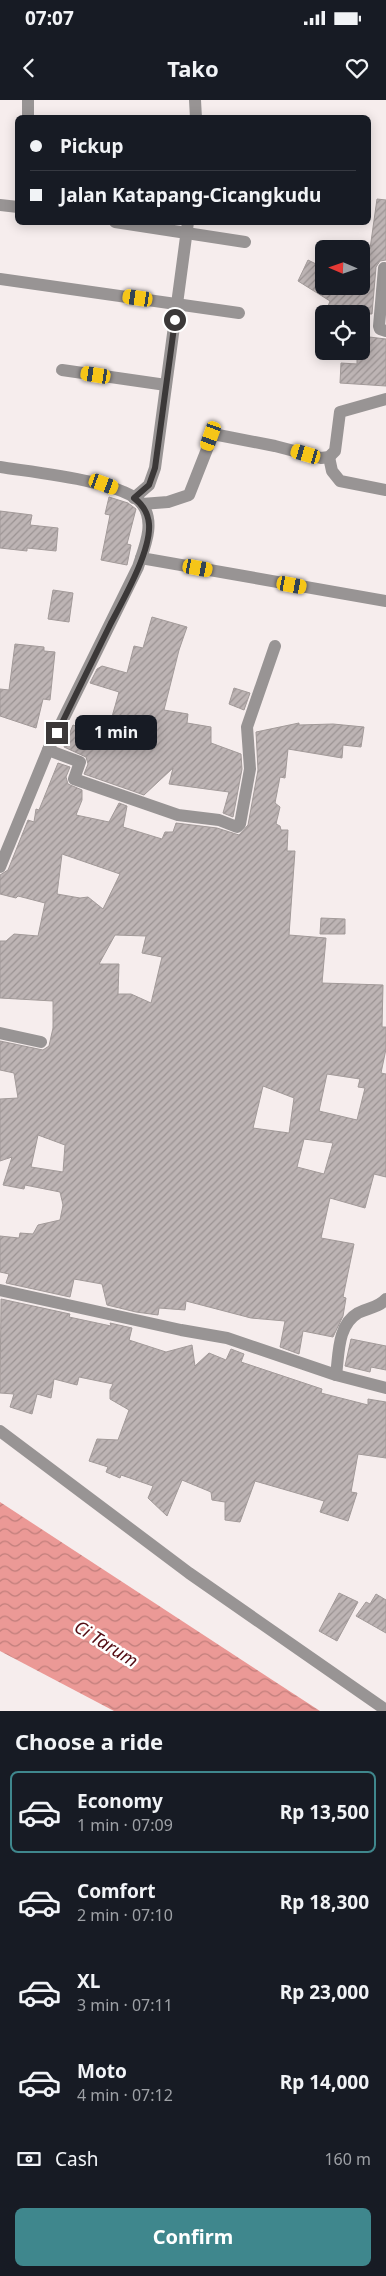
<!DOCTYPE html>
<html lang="en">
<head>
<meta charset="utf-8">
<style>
  body { margin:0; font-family:"Noto Sans",sans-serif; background:#20242c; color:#f1f3f6; height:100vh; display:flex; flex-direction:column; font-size:19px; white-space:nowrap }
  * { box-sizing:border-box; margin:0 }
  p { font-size:16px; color:#9ea1a6 }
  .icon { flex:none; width:28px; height:28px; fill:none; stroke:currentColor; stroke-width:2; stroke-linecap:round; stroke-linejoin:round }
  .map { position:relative; height:1611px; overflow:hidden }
  .sheet { display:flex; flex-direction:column; background:#171b24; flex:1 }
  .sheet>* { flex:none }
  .banner { position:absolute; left:15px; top:15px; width:356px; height:110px; border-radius:8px; box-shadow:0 2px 12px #0003; display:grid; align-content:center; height:110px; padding:0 15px; background:#171b24 }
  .needle { width:32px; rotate:272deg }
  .buttons { position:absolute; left:315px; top:140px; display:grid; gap:10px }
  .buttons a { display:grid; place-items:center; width:55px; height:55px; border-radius:8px; background:#171b24; box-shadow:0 2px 12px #0003; font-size:25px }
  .end { position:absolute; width:22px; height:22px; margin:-11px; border:6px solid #3b3838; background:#fff; box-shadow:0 0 0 2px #fff }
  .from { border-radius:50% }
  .bubble { position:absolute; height:35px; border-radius:8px; background:#171b24; box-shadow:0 2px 12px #0003; font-size:16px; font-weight:700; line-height:35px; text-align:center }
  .car { position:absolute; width:15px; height:30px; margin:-15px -8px; border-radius:6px; box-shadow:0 0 4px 1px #0007; background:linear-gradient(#f5c518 24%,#345 0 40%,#f5c518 0 76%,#345 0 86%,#f5c518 0) }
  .banner b { display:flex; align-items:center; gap:18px; height:48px; font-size:19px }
  .banner b+b { border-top:1px solid #363941 }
  .banner i { width:12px; height:12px; background:#f1f3f6 }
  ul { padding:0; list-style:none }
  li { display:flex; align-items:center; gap:15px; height:82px; margin:0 10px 8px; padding:0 5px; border:2px solid transparent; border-radius:8px }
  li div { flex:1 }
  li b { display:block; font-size:19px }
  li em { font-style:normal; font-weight:700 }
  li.on { border-color:#3f878d }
  li>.icon { width:45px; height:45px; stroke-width:1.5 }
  h2 { padding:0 15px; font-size:22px; line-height:60px }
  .pay { display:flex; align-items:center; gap:12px; height:55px; padding:0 15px; font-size:19px }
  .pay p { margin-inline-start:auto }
  .action { display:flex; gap:10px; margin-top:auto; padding:10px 15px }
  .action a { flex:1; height:58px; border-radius:8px; background:#3f878d; color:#fff; font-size:20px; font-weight:700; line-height:58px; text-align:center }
  .status { display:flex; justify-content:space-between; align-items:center; height:35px; padding:0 25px; background:#171b24; direction:ltr }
  .status svg { height:14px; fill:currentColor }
  header { display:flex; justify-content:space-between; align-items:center; height:65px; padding:0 15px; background:#171b24; font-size:22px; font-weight:700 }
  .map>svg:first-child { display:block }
</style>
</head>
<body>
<div class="status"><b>07:07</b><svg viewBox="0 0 49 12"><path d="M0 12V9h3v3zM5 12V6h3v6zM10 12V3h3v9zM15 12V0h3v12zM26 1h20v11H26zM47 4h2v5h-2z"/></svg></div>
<header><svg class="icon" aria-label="back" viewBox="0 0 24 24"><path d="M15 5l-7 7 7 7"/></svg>Tako<svg class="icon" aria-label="heart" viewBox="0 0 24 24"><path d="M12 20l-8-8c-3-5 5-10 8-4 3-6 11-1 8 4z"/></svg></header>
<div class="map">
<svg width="386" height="1611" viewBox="0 0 386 1611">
  <defs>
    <pattern id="water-waves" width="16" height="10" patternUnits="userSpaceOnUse" patternTransform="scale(1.25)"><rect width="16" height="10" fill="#eb9996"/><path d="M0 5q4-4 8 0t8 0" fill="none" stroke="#c07e7b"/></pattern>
    <pattern id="building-hatch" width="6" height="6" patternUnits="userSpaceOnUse" patternTransform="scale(1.25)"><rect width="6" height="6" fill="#bdb4b4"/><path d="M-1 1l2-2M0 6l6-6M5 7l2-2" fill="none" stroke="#9b9393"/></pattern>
  </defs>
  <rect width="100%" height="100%" fill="#f6eded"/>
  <path fill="url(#water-waves)" d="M0,1402L320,1611H114L0,1551Z"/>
  <g fill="url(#building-hatch)" stroke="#a29a99" fill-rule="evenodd">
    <path d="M377,99L386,100V160L380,161L376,167L372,214H325L330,201L298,181L308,160L324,168V186H361V148L370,149Z"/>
    <path d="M361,236L386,239V286L340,283L341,263L357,264V251H361Z"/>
    <path d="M109,397L128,403L136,409L127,444L131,445L127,465L101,460L110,415L105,414Z"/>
    <path d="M0,411L32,415L30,425L58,428L56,451L27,448V451L0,448Z"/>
    <path d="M53,490L73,493L69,522L48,519Z"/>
    <path d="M152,517L187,527L179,550L164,610L188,614L187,623L211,627V643L241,654L242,669L233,717L223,713L229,692L169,684L173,668L144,695L84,674L88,664L86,657L64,647L73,625L106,638L119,592L90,583L97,569L102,566L127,573L134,546L143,548Z"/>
    <path d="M15,544L44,547V551L55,552L50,600L43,599L36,628L0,616V589L9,590Z"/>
    <path d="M234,588L250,593L244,610L229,604Z"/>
    <path d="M299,623V625L333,624L364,627L361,647L343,645L342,658L288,649L285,678L280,677L275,703L280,707L276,724L280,726L281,730H288L287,751H295L289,835L326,838L322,883L383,885L382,927H386V949L381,973L386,974V1077L374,1074L365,1108L330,1098L321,1138L354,1144L343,1197L346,1198L343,1216L333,1237L303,1231L299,1254L280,1247L285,1221L251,1218L186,1201L185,1210L159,1208L158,1215L136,1212L107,1205L102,1184L74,1179L70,1197L6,1183L9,1174L0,1172V1136L19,1138L20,1133L33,1134L38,1125L60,1120L63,1105L60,1092L25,1085L24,1089L3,1085L12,1057L0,1061V999L18,998L14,973L0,970V941L43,950L49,946L53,928V901L0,898V841H6L14,834L38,836L45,803L18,796L16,798L0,794V775L8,770L28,720L34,722L36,709L39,710L58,663L70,667L66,677L68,684L82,690V700L76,715L109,722L119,703L127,706L123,727L162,739L165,732H173L176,723L217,728L239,735L248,725L258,670L256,632ZM62,754L120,774L103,809L88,797L80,798L57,794ZM115,835L146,836L142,853L162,857L151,903L131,894H118L119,864H99ZM327,974L360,979L358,987L365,988L357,1020L319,1011ZM263,986L294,998L289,1033L253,1028ZM38,1035L65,1045L63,1072L31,1067ZM304,1039L333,1043L324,1074L297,1067Z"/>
    <path d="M321,818L345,819V834H320Z"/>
    <path d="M1,1199L70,1214L69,1217L111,1226L110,1223L132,1228L129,1240L166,1252L192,1245L195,1266L209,1253L226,1260L231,1249L244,1254L241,1262L322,1289L321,1293L368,1305V1299L386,1302V1358L358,1354L351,1392L357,1393L348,1421L320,1412L324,1401L255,1381L240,1422L225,1420V1402L212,1400L211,1392L182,1380L167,1416L148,1398L153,1386L121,1375L120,1378L106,1372L108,1367L89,1361L97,1339L118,1340L129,1310L110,1299V1290L113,1284L79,1277L77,1285L54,1279L51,1298L37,1294L32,1314L10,1307L14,1294L0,1293Z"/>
    <path d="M351,1239L386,1246V1270L371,1267L370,1272L345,1266Z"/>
    <path d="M339,1493L358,1502L337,1541L319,1531Z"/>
    <path d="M376,1494L386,1500V1533L356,1516L366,1502L370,1504Z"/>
  </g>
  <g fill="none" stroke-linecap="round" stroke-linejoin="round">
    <g stroke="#989494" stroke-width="12">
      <path d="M195,0L196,18"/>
      <path d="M28,18V0"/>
      <path d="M0,105L18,107"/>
      <path d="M115,122L245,142"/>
      <path d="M384,168L379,226L380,229L386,231"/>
      <path d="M0,179L239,213"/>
      <path d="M62,270L166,285"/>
      <path d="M329,357L332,371L340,381L386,390"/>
      <path d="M0,367C30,372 125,381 142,404C156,423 144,448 138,467L48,650L0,767"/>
      <path d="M134,398L149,385L155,368L188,122"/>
      <path d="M142,404L168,402L189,395L213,334L275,346L321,358L329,357L335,351L340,312L386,299"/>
      <path d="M141,458L386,501"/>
      <path d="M48,650L80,662L74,679L178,715L219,720L237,727L240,724L250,669L247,627L275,546"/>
      <path d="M0,933L41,942"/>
      <path d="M0,1190L181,1230L227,1238L336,1275L386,1288"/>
      <path d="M336,1275C339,1255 337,1225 358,1213C368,1208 378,1208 386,1199"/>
      <path d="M0,1331L189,1473L386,1610"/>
    </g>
  </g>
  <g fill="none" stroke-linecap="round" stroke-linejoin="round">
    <path stroke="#3b3838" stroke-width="6" d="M57,633C75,596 93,560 111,523C124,498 151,451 149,424C148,413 142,404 134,398L149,385L155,368L175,220"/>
  </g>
  <g text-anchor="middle" stroke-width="5" stroke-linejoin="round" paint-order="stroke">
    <g font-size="18" font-style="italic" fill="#530b12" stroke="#fff">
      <text transform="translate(106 1544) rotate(32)" y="6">Ci Tarum</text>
    </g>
  </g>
</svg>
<div class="buttons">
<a><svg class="needle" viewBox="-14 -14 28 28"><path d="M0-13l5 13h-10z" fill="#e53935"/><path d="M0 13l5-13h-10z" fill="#9ea1a6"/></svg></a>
<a><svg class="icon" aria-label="locate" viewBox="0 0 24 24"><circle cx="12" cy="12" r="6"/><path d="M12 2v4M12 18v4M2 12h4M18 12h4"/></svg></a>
</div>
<i class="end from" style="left:175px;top:220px"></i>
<i class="end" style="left:57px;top:633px"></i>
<div class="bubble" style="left:75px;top:615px;width:82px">1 min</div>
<i class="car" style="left:138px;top:198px;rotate:278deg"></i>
<i class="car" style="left:96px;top:275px;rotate:279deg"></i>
<i class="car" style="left:211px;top:336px;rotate:200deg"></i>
<i class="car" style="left:306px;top:354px;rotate:286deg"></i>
<i class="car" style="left:104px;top:384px;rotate:110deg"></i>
<i class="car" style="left:198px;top:468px;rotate:100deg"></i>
<i class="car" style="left:292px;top:485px;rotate:100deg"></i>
<div class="banner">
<b><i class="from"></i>Pickup</b>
<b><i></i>Jalan Katapang-Cicangkudu</b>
</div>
</div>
<section class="sheet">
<h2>Choose a ride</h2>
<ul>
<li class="on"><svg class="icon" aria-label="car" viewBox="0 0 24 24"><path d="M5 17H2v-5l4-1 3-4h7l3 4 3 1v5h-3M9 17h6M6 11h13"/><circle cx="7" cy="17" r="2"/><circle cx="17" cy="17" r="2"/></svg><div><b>Economy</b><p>1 min · 07:09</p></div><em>Rp 13,500</em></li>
<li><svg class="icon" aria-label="car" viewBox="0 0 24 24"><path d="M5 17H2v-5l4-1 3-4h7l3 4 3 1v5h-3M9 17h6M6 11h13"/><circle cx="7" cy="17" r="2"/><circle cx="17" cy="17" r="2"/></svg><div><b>Comfort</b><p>2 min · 07:10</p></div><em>Rp 18,300</em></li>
<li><svg class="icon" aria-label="car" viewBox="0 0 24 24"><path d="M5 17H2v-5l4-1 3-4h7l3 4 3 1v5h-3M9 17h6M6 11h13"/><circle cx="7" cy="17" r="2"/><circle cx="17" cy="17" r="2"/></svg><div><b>XL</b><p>3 min · 07:11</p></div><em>Rp 23,000</em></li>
<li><svg class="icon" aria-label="car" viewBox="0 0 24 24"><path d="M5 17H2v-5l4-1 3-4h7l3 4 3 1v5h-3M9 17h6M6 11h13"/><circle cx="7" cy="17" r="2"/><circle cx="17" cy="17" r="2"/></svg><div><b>Moto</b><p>4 min · 07:12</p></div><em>Rp 14,000</em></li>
</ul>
<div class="pay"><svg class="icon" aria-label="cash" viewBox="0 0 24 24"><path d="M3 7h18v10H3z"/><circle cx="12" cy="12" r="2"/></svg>Cash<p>160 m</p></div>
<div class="action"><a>Confirm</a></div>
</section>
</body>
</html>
